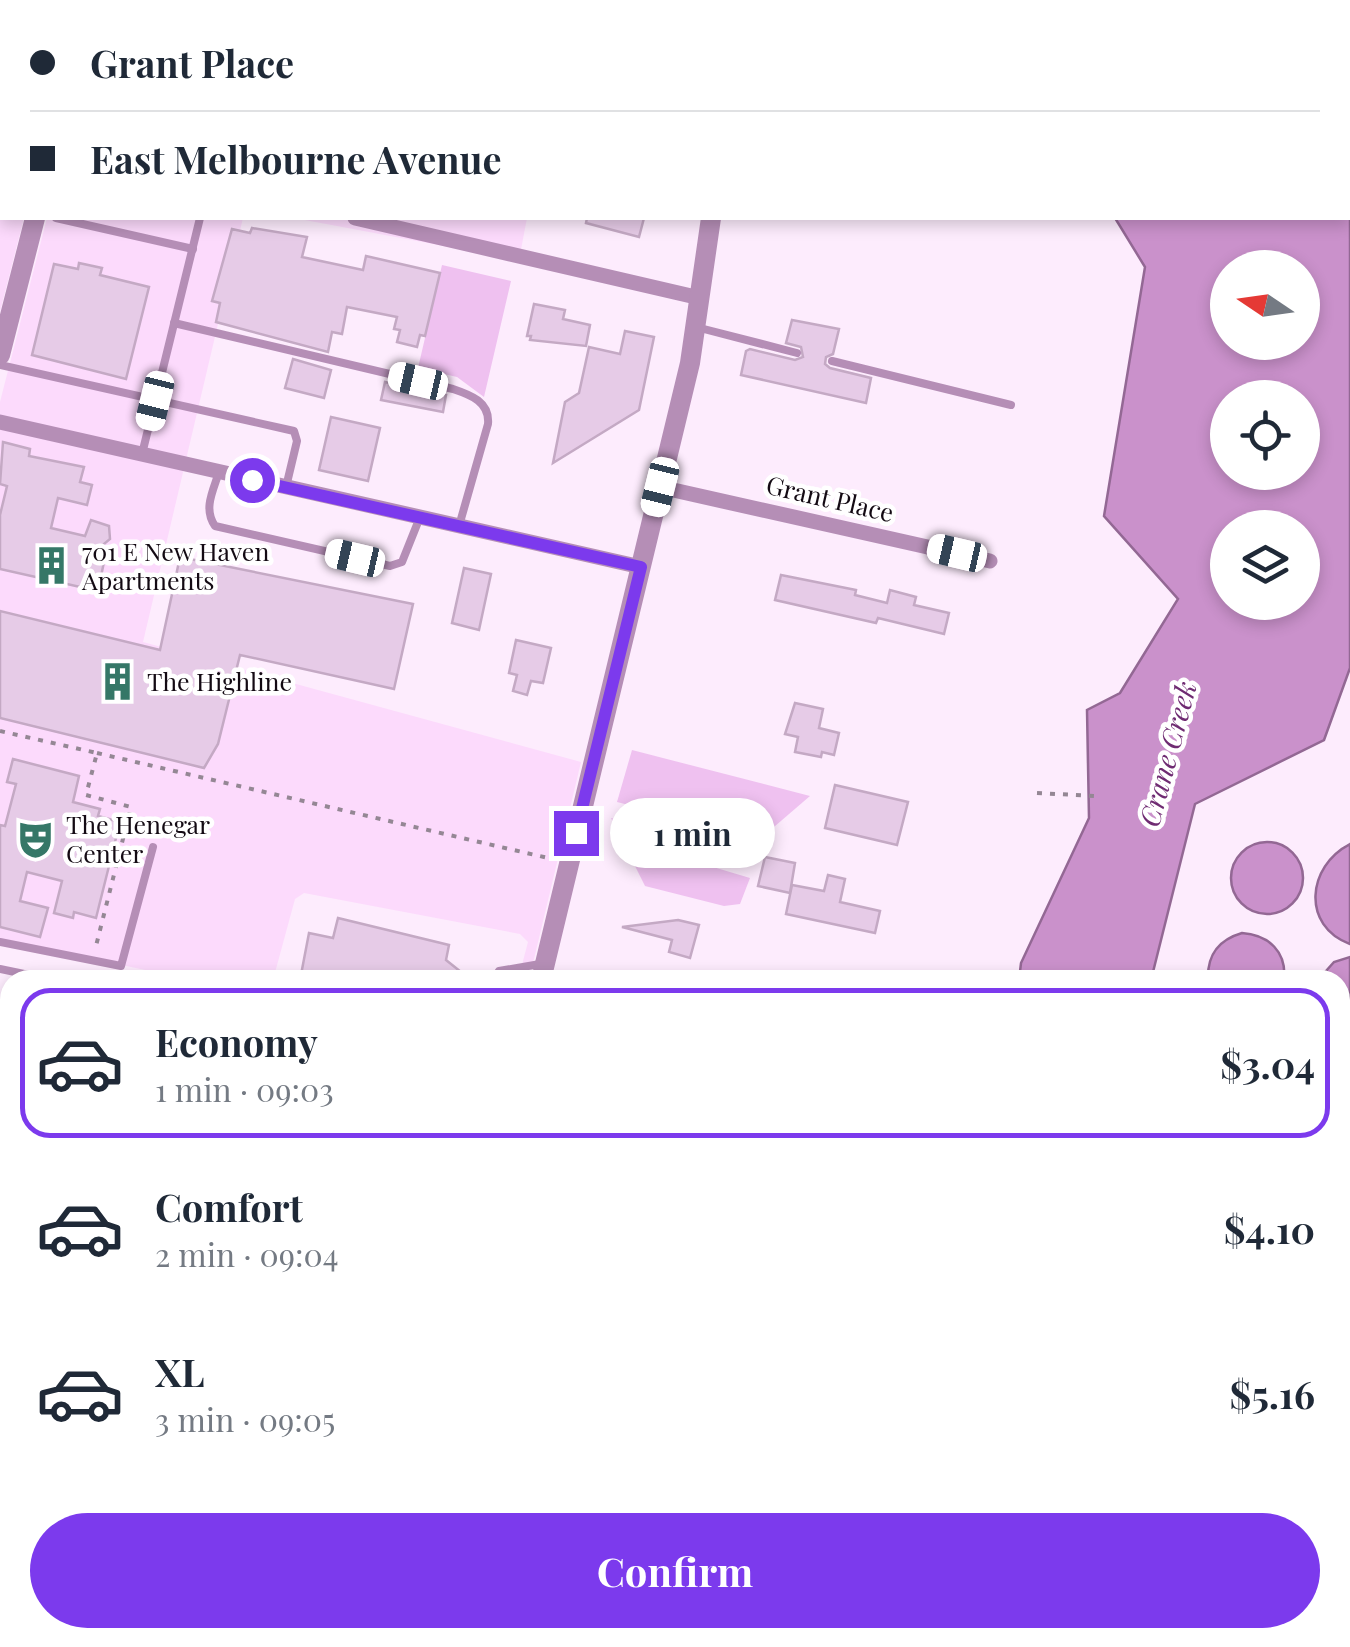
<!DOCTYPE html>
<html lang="en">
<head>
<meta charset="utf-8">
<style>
  body { margin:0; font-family:"Playfair Display",serif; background:#f2f2f3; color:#1f2937; height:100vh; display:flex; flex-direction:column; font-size:38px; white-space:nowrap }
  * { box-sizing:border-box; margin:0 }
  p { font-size:32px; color:#747a83 }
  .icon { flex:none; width:55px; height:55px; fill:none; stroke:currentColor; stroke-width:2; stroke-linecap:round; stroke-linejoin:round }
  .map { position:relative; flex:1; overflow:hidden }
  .side { position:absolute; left:0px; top:970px; width:1350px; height:678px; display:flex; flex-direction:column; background:#fff; border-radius:30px 30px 0 0; box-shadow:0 5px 15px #0003 }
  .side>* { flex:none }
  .top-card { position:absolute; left:0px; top:0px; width:1350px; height:220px; box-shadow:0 5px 15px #0003; display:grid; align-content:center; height:220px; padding:0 30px; background:#fff }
  .needle { width:65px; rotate:283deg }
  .buttons { position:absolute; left:1210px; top:250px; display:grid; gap:20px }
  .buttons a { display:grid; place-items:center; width:110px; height:110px; border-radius:50%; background:#fff; box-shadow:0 5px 15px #0003; font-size:50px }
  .end { position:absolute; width:45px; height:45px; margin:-22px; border:12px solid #7c3aed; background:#fff; box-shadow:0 0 0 5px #fff }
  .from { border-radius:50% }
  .bubble { position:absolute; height:70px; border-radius:35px; background:#fff; box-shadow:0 5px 15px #0003; font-size:32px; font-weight:700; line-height:70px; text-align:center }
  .car { position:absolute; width:30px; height:60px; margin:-30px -15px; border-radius:12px; box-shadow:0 0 8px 2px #0007; background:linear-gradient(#fff 24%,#345 0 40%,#fff 0 76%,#345 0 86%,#fff 0) }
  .top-card b { display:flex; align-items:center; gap:35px; height:95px; font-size:38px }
  .top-card b+b { border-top:2px solid #e0e1e3 }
  .top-card i { width:25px; height:25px; background:#1f2937 }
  ul { padding:18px 0 0; list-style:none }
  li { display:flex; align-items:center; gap:30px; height:150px; margin:0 20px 15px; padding:0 10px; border:5px solid transparent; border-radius:30px }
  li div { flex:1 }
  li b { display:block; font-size:38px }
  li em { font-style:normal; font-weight:700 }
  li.current { border-color:#7c3aed }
  li>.icon { width:90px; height:90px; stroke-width:1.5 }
  .cta { display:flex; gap:20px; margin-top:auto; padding:20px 30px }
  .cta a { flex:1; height:115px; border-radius:60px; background:#7c3aed; color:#fff; font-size:40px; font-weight:700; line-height:115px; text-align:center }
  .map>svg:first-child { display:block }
</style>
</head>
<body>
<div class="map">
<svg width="1350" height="1647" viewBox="0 0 1350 1647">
  <rect width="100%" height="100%" fill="#fdecfd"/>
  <g fill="#fcdafc">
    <path d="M0,0H76L2,2V218H24L0,312Z"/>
    <path d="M47,218H243L143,642L581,762L529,980H518L528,942L520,934L304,893L295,899L273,980H192L0,939V402Z"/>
    <path d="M294,218H527L519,260Z"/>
  </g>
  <g fill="#efc1f0">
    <path d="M442,265L511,281L484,397L457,377L418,368Z"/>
    <path d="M632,750L810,796L760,839L617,802Z"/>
    <path d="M611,818L707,840L703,864L750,878L740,904L724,906L645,886Z"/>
    <path d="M1107,1638H1261L1262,1647H1105Z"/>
  </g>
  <g fill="#ca91cb" stroke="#936894" stroke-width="2.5" fill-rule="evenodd">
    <path d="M987,0H1350V668L1324,740L1195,804L1151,980H1019L1021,963L1089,818L1087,710L1120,693L1178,599L1104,516L1145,267L1115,218H1348V2ZM1228,268H1302V342H1228ZM1228,398H1302V472H1228ZM1228,528H1302V602H1228Z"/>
    <circle cx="1267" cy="878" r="36"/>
    <path d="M1350,844V944C1301,926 1307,866 1350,844Z"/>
    <path d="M1242,933C1269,935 1287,952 1284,980H1208C1207,955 1218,940 1242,933Z"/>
    <path d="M1350,957V1032L1340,1030V980H1318L1334,962Z"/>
    <path d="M872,1638H1107L1104,1647H878Z"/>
  </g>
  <g fill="#e6cbe7" stroke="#c4a9c4" stroke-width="2.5">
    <path d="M587,218H644L639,237L586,223Z"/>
    <path d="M252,228L307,237L302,257L363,270L366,256L440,273L425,336L420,335L417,347L397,342L400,330L394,329L397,317L347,307L342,334L332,332L328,352L216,322L220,303L212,301L232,229L250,233Z"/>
    <path d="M79,263L102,268L100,275L149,287L126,379L32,355L54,264L78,269Z"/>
    <path d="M534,304L565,310L563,319L590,325L586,346L530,340L531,336H527Z"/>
    <path d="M792,320L839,329L833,354L826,357L825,364L830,368L871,378L866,403L741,375L746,351L750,349L795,360L803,357L801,347L786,343Z"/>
    <path d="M625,331L654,337L639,410L553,463L565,402L579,393L589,347L620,354Z"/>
    <path d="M293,359L331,370L324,398L285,388Z"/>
    <path d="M385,382L446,395L443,412L381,400Z"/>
    <path d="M331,417L380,428L368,481L319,470Z"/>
    <path d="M3,442L30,449L29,456L84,467L80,482L92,485L87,505L58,498L51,528L85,536L91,520L109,526L110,539L87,558L104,562L98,591L0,569V515L7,486L0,484Z"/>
    <path d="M180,557L413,604L394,689L240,655L218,744L204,768L0,718V611L160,650Z"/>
    <path d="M464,568L491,574L479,630L452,623Z"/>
    <path d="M781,575L856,590L855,595L887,603L890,590L916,597L914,605L949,613L944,634L878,618L876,623L775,600Z"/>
    <path d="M516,640L551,648L543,683L531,681L527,695L513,691L517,675L509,673Z"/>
    <path d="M795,703L823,709L819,728L839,733L834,755L822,752L821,757L795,752L798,737L785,734Z"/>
    <path d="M13,759L79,776L73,802L100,809L98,816L120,822L96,918L74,912L73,918L54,913L62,881L27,872L20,901L48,908L40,937L0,927V825L5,826L16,784L7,782Z"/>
    <path d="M835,785L908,802L897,845L825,828Z"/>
    <path d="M765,857L795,863L790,893L758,886Z"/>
    <path d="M828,875L845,879L840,902L880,911L875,933L786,914L792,885L824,891Z"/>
    <path d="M338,918L449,945L446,960L471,980H389L347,972L346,980H300L309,933L333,938Z"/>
    <path d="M678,920L699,925L690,958L669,952L672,940L622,927Z"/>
  </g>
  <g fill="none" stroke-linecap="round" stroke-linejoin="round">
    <g stroke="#948794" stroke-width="4" stroke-dasharray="5 8" stroke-linecap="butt">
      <path d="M0,731L97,753L86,795L131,807L96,946"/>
      <path d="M97,753L548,858"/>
      <path d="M1037,793L1095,796"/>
      <path d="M1340,1510L1350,1511"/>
      <path d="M1277,1638L1278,1647"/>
      <path d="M1320,1638L1321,1647"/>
    </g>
    <g stroke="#b58eb6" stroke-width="8">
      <path d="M236,2L237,0"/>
      <path d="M56,218L193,249"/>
      <path d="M174,323L453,389C471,395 490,402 488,424L459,526"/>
      <path d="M696,327L797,353"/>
      <path d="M832,361L1011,405"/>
      <path d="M0,365L294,431L297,441L286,487"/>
      <path d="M142,454L200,218"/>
      <path d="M219,472C213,491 203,509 215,526L390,566L402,562L420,517"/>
      <path d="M0,942L121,966L153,847"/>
      <path d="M0,969L53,980"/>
      <path d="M493,980L499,971L540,964"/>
      <path d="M0,1037L10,1039"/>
      <path d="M1344,1114L1350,1117"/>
    </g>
    <g stroke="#b58eb6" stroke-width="15">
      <path d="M686,0L696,2"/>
      <path d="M0,134L2,135"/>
      <path d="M355,218L700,298"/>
      <path d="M0,422L641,567"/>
      <path d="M660,487L990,561"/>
      <path d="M0,1233L10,1235"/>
      <path d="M0,1541L10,1543"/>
    </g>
    <g stroke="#b58eb6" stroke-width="20">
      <path d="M87,2L88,0"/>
      <path d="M728,2V0"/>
      <path d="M0,355L35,218"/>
      <path d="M541,980L690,363L711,218"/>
      <path d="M371,1647L373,1638"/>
    </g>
  </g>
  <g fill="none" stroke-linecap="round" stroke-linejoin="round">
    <path stroke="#7c3aed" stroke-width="12" d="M252,480L641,567L576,833"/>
  </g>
  <defs>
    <symbol id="building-bare" viewBox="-9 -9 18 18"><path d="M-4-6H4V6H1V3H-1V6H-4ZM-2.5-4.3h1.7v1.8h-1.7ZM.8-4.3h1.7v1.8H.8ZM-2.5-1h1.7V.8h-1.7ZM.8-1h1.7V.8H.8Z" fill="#357767" stroke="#fff" stroke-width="2.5" paint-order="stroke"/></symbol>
    <symbol id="theatre-bare" viewBox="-9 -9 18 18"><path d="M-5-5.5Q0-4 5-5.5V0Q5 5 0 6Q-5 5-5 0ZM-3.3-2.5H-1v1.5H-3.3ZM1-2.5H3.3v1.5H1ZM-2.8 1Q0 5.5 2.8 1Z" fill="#357767" stroke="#fff" stroke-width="2.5" paint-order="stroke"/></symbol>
  </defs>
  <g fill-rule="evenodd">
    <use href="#building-bare" x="24" y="538" width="55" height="55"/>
    <use href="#building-bare" x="90" y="654" width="55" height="55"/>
    <use href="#theatre-bare" x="8" y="812" width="55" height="55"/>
  </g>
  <g text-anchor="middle" stroke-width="9" stroke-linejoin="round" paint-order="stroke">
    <g font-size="25" fill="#130a13" stroke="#fff">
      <text transform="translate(830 499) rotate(13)" y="9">Grant Place</text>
    </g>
    <g font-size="25" fill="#130a13" stroke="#fff" text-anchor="start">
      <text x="82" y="561">701 E New Haven<tspan x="82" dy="29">Apartments</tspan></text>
      <text x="147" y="691">The Highline</text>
      <text x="66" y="834">The Henegar<tspan x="66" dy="29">Center</tspan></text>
    </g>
    <g font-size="28" font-style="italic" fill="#6f2b72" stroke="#fff">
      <text transform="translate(1168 754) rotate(-75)" y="10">Crane Creek</text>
    </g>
  </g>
</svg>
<div class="buttons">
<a><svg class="needle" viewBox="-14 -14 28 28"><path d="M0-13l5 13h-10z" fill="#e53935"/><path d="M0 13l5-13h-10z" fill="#747a83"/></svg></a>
<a><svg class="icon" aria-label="locate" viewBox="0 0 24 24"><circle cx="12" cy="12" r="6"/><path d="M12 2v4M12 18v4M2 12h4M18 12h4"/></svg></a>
<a><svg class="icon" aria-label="layers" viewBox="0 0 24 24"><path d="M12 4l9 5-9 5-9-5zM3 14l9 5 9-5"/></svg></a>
</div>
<i class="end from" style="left:252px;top:480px"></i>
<i class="end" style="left:576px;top:833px"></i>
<div class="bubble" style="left:610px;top:798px;width:165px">1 min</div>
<i class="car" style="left:418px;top:381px;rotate:283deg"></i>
<i class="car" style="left:155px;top:401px;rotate:194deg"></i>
<i class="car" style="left:660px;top:487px;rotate:194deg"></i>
<i class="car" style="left:957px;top:553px;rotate:283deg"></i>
<i class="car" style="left:355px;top:558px;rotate:283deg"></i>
<div class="top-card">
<b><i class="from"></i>Grant Place</b>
<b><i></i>East Melbourne Avenue</b>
</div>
<section class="side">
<ul>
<li class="current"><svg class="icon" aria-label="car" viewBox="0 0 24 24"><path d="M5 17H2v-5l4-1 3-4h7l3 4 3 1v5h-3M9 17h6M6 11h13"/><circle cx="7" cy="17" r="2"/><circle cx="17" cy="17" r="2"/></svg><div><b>Economy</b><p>1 min · 09:03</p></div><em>$3.04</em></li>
<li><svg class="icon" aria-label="car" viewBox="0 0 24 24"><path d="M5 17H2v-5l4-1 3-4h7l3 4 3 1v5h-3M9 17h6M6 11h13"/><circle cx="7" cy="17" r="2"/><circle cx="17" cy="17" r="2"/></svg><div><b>Comfort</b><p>2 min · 09:04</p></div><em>$4.10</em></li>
<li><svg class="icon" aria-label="car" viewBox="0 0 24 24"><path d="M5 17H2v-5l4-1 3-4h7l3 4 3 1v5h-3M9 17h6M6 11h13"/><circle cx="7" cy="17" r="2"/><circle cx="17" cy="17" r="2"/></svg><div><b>XL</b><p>3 min · 09:05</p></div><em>$5.16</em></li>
</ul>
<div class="cta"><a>Confirm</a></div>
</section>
</div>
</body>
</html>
